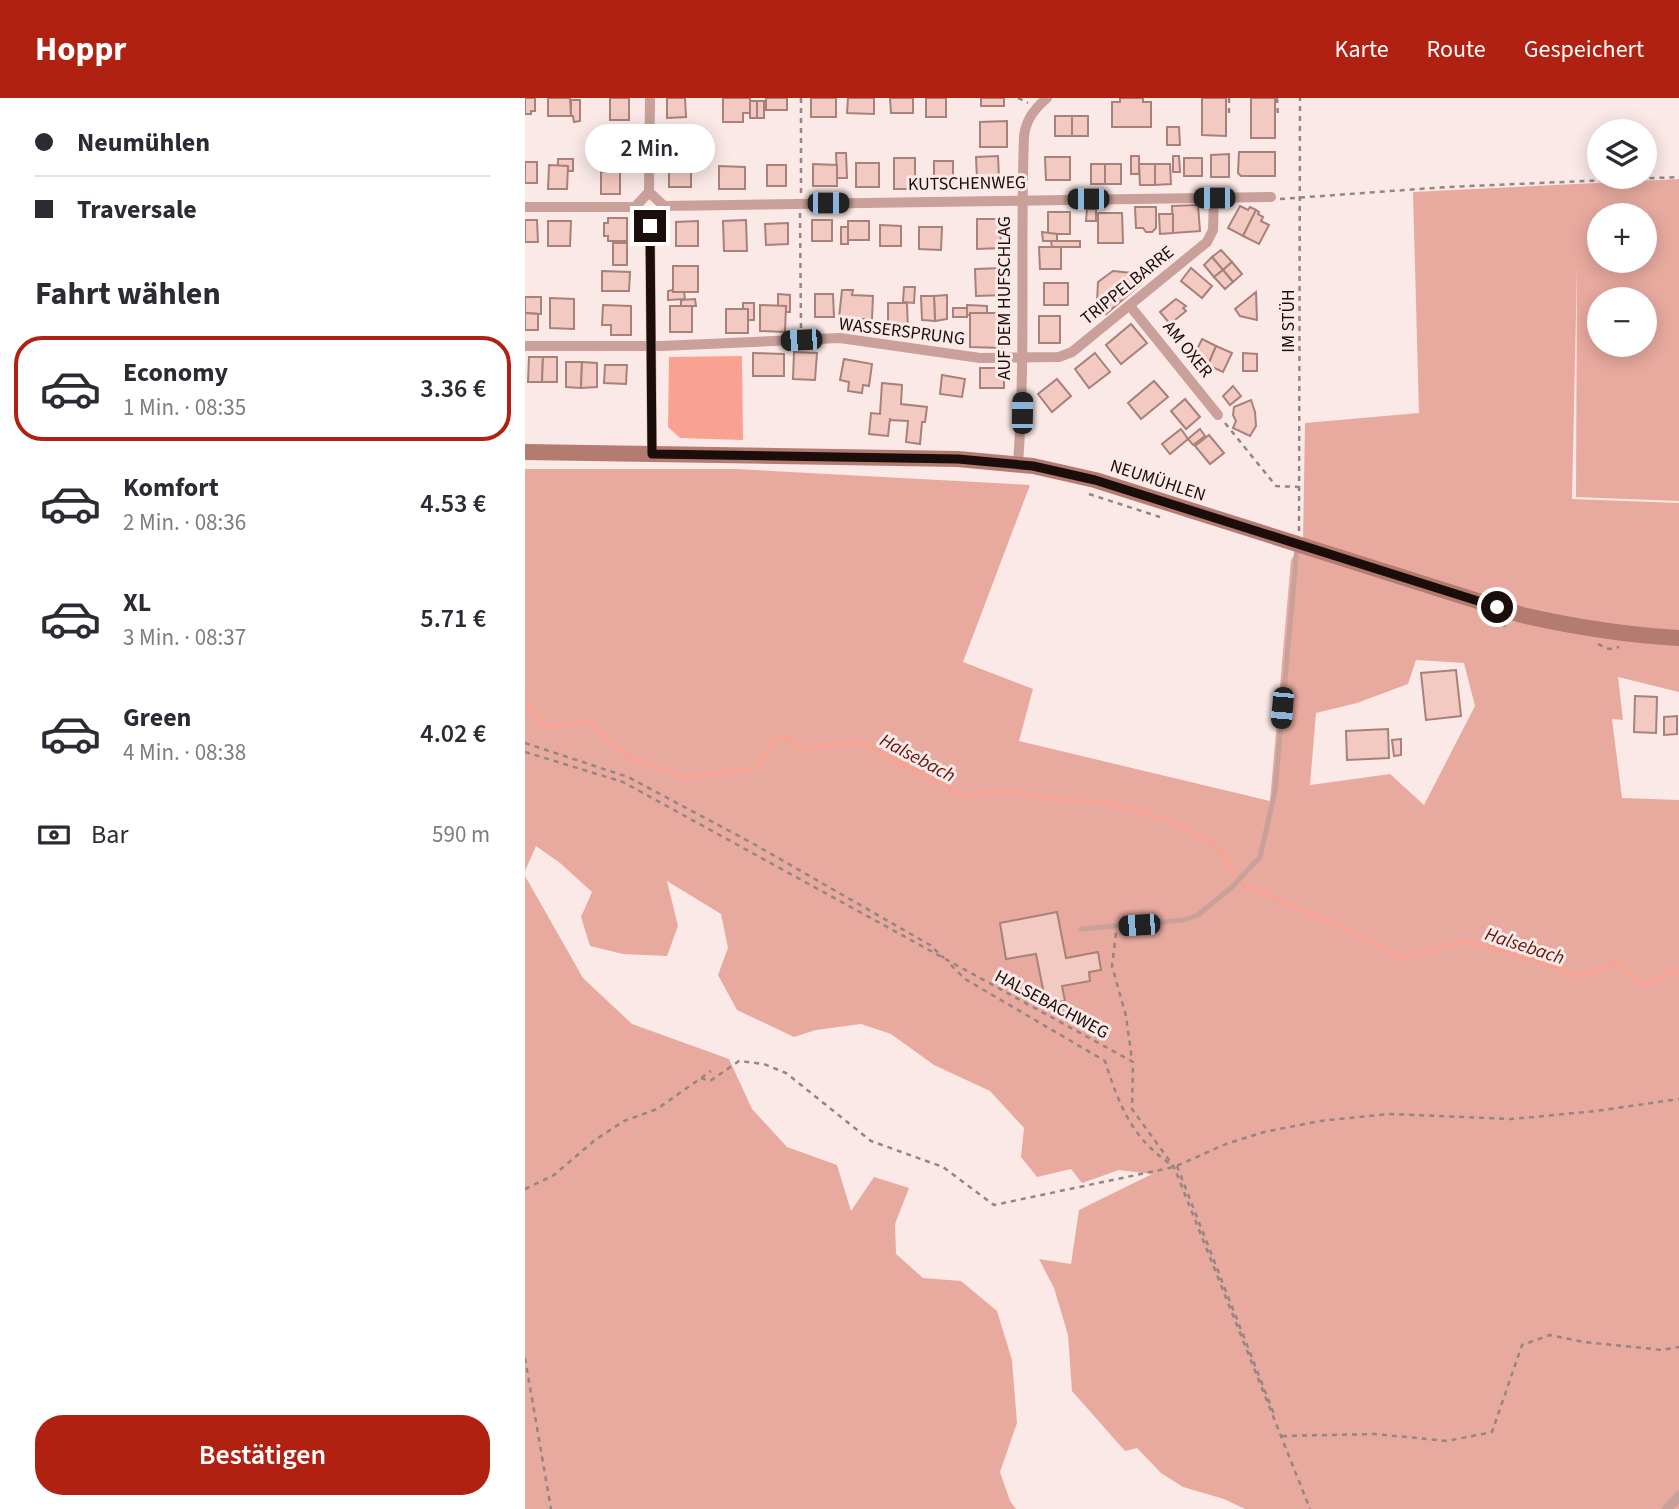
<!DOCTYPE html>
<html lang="de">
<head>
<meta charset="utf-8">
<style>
  body { margin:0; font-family:"Source Sans 3",sans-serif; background:#f2f2f3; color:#2b2b33; height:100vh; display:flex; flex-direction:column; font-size:26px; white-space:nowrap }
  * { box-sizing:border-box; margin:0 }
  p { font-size:23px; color:#7c7c81 }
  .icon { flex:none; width:38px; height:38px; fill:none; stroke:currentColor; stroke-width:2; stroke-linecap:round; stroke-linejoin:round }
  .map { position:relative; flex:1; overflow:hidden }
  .details { display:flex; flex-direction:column; background:#fff; width:525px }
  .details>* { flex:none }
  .guide { display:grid; align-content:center; height:154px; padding:0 35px; background:#fff }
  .controls { position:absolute; left:1062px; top:21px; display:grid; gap:14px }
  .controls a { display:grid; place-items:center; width:70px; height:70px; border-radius:50%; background:#fff; box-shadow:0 4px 18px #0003; font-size:35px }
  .end { position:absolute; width:32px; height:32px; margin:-16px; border:9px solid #1a0d0a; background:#fff; box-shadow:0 0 0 4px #fff }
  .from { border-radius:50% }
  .bubble { position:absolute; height:49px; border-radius:24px; background:#fff; box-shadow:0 4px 18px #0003; font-size:23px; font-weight:600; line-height:49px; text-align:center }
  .car { position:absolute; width:21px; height:42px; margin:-21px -10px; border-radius:9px; box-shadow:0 0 5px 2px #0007; background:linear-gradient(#222 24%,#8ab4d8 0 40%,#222 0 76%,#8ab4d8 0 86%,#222 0) }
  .guide b { display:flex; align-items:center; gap:24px; height:66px; font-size:26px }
  .guide b+b { border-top:2px solid #e1e1e2 }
  .guide i { width:18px; height:18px; background:#2b2b33 }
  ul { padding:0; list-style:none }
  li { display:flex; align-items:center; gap:21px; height:105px; margin:0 14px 10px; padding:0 21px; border:4px solid transparent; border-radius:28px }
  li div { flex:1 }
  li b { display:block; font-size:26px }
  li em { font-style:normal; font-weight:600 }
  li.on { border-color:#b02111 }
  li>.icon { width:63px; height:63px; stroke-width:1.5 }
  h2 { padding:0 35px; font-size:32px; line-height:84px }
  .pay { display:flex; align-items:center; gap:18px; height:77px; padding:0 35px; font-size:26px }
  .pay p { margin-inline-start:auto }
  .primary-button { display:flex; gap:14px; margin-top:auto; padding:14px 35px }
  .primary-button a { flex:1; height:80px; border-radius:28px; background:#b02111; color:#fff; font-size:28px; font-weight:600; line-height:80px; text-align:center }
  header { display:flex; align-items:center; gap:42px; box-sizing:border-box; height:98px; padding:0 35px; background:#b02111; color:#fff }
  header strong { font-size:33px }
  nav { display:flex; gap:38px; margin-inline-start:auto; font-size:24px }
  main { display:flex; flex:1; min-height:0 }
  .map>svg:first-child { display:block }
</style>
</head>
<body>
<header>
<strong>Hoppr</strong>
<nav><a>Karte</a><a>Route</a><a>Gespeichert</a></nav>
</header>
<main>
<section class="details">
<div class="guide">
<b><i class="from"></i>Neumühlen</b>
<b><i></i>Traversale</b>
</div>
<h2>Fahrt wählen</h2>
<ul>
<li class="on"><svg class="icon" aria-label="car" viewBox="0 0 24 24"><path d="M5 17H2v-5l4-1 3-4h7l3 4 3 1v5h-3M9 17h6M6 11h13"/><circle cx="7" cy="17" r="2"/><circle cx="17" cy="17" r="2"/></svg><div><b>Economy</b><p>1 Min. · 08:35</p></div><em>3.36 €</em></li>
<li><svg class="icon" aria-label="car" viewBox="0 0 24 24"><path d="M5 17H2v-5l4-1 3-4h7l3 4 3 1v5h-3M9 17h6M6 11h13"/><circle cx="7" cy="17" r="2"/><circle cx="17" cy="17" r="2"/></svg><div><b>Komfort</b><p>2 Min. · 08:36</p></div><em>4.53 €</em></li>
<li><svg class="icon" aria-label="car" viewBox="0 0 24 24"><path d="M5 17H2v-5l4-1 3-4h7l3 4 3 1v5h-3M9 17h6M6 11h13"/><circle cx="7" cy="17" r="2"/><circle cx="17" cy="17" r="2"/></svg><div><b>XL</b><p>3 Min. · 08:37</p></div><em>5.71 €</em></li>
<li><svg class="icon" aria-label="car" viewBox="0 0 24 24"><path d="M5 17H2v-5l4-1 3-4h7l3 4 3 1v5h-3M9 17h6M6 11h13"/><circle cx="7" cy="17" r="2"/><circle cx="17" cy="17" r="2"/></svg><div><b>Green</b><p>4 Min. · 08:38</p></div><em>4.02 €</em></li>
</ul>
<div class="pay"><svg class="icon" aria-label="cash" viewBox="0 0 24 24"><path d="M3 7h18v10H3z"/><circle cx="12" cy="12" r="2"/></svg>Bar<p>590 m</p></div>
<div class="primary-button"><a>Bestätigen</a></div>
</section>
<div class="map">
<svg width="1154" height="1411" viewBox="0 0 1154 1411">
  <rect width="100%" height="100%" fill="#fae9e6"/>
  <g fill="#e8aa9f" fill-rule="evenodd">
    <path d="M1154,81V403L1051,399L1052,168L1047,401L1154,405V594L1093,579L1098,622L1087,621L1097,700L1154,702V1411H720L699,1401L658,1389L636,1375L612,1350L600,1353L547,1293L543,1237L529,1190L514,1161L546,1166L554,1112L627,1076L594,1072L557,1085L546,1071L512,1079L496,1059L499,1030L465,993L409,967L366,936L336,926L291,932L269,939L212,912L193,877L203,850L196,816L142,783L153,828L142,858L98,856L65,848L56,819L67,794L35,765L11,748L0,773V371H210L505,387L438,564L508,591L494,643L745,703L766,462L778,445L780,325L894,315L888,94ZM1074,117H1120V163H1074ZM1074,201H1120V247H1074ZM891,562L939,565L950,608L899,707L865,676L785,687L791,615L832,605L883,586Z"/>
    <path d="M0,778L58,880L107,926L204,961L227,1011L262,1049L312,1067L326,1113L349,1079L384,1090L370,1126L371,1156L398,1180L436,1183L472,1213L487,1262L492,1325L475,1374L485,1403L491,1411H0Z"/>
  </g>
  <path fill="#faa292" d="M217,258L218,342L155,340L143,329L144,259Z"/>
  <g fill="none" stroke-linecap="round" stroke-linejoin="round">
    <g stroke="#faa292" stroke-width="3.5">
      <path d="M0,604L21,629L64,624L103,659L161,679L233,670L247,643L264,639L274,651L334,644L439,698L478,693L541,702L580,704L636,720L690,746L713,780"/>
      <path d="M718,787L812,827L877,860L939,843L1018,865L1055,879L1091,865L1117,886L1154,873"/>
    </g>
  </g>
  <g fill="#f3cac2" stroke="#a7817a" stroke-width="2">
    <path d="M0,0H10V13H6V16H0Z"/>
    <path d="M23,0H45L46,18H23Z"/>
    <rect x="85" y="0" width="19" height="22"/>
    <path d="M142,0H160L161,19L142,20Z"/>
    <path d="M198,0H225V15H218V24H198Z"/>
    <rect x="241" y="0" width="21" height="12"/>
    <rect x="286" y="0" width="25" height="19"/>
    <path d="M323,0H349V16L322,15Z"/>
    <path d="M365,0H388V15H366Z"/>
    <rect x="401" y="0" width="20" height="19"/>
    <rect x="456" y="0" width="23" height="8"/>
    <path d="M595,0H618V4H626V29H587V4H595Z"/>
    <path d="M677,0H701V38L677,37Z"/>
    <rect x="726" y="0" width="24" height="40"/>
    <path d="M46,2H55V23L49,24L48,18H46Z"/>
    <rect x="225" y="3" width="7" height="17"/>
    <rect x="232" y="3" width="7" height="17"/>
    <rect x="530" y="18" width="17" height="20"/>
    <rect x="547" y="18" width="16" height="20"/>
    <path d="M482,23V49H455V24Z"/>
    <path d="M642,29H654L655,47H642Z"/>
    <rect x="147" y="33" width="21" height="23"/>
    <path d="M82,35H104L103,57L81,56Z"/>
    <path d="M714,54H750V78H716L713,75Z"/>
    <path d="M311,55H321L322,80H312Z"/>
    <path d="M84,56L100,57V66H84Z"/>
    <path d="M704,56V79H686V57Z"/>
    <path d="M473,58L474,81H452L451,59Z"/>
    <rect x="606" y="58" width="8" height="18"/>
    <path d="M648,58H654L655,74H648Z"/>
    <path d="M520,59H545V82H521Z"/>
    <rect x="369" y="60" width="21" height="31"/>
    <rect x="659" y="60" width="18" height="18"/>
    <path d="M33,61H48V73H43V68H33Z"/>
    <rect x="409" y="63" width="19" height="21"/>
    <rect x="0" y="64" width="12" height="21"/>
    <rect x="331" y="65" width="23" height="24"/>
    <path d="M288,66L312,67V88H288Z"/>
    <rect x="566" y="66" width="14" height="20"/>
    <rect x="580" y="66" width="16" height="20"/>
    <path d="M614,66H630V87H615Z"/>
    <path d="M630,66H645L646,86L630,87Z"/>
    <path d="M24,67L43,68L42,91H23Z"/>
    <rect x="242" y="67" width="19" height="21"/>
    <rect x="144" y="68" width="22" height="21"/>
    <path d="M194,68L220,69V91H194Z"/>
    <rect x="76" y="74" width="19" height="22"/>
    <path d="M673,107L675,133L648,135L647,108Z"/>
    <path d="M715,108L723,112L725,109L731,112L718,138L703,130Z"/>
    <path d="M610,109H631V130L627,134H621L618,130H611Z"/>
    <path d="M562,111H571V123H561Z"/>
    <path d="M731,112L734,114L733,116L738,119L736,123L744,127L734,146L718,138Z"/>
    <rect x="523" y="114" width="22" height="22"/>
    <path d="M573,115H597L598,145H573Z"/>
    <path d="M634,116H648V135L635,136Z"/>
    <path d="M83,120H102V143H83V138H79V125H83Z"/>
    <path d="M452,121H475L476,150L452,151Z"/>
    <path d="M0,122H12L13,144H0Z"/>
    <path d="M221,122L222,153H199L198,123Z"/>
    <rect x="287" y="122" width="20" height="21"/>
    <path d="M23,123H46L45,148H23Z"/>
    <path d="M173,123V148H151V124Z"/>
    <rect x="323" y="123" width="21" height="19"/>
    <path d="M263,125V146L241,147L240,126Z"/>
    <path d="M355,127L376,128V148H355Z"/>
    <rect x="316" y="129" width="7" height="17"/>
    <path d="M394,129H417L416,152L394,151Z"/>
    <path d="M517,134L532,136V143H518Z"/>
    <path d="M526,143H555V149H527Z"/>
    <rect x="88" y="145" width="14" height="22"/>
    <path d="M514,149H536V171H515Z"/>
    <path d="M696,152L707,164L698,172L687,159Z"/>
    <path d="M687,159L698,172L689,179L679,167Z"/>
    <path d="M707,164L717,176L708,184L698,172Z"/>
    <rect x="148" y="168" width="25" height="26"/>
    <path d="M480,170V197L451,198L450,171Z"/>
    <path d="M666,170L687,188L677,200L656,183Z"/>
    <path d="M698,172L708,184L700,191L689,179Z"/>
    <path d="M77,173L105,174L104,193H77Z"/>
    <path d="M588,173L607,175L616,186L581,216L572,204L573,184Z"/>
    <rect x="519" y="185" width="24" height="22"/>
    <path d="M379,189H390L389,205L378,204Z"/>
    <path d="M148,192V194H159L160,201L143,202V193Z"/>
    <path d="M317,192H328L327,197L348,198L347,221H332V231L316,230L317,220H314Z"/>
    <path d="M731,194L732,222L715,218L710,211Z"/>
    <path d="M253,196L265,197V214H260L261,208H253Z"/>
    <path d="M290,196H308L309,219H290Z"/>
    <path d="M422,197V221L410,223L409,198Z"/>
    <path d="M396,198H409L410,223L397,222Z"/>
    <path d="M0,199H16V216L0,215Z"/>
    <path d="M25,200L49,201V231L25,230Z"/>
    <path d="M170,201L171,208H156V202Z"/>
    <path d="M651,201L661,208L658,210L661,213L645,226L635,214Z"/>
    <path d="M218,205H229V222H223V211H218Z"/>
    <path d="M363,205H382L383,235H363Z"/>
    <path d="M78,207L106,208V237H86V227H77Z"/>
    <path d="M235,207L261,208L260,234L235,233Z"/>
    <path d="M442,207L462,208V215H445V217H442Z"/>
    <rect x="145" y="208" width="22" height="26"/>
    <rect x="428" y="210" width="14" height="9"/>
    <rect x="201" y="211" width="22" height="24"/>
    <path d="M0,215L13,216V232H0Z"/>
    <path d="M445,215H478L477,250L445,249Z"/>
    <rect x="514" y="218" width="21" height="27"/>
    <path d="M606,226L622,245L596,266L581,247Z"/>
    <path d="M677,241L691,248L683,267L668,260Z"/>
    <path d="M691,248L707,255L698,274L683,267Z"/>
    <path d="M269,254L292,255L290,282L268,281Z"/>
    <path d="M228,255L259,256V278H228Z"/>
    <path d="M570,255L585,274L564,290L550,271Z"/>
    <path d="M718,255L732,256V273H718Z"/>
    <path d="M4,259H18L17,284H3Z"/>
    <path d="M18,259H32V284H17Z"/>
    <path d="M319,261L347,266L344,288L338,287L337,295L323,293L324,284L315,282Z"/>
    <path d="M41,264H57L56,290L41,289Z"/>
    <path d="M57,264L72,265V289L56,290Z"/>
    <path d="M80,267H102L101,286L79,285Z"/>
    <rect x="455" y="270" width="24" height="20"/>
    <path d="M417,277L440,281L437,299L415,296Z"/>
    <path d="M532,281L546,298L527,314L513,296Z"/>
    <path d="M629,283L643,299L616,321L603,305Z"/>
    <path d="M357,285L377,287L376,306L402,309L400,324H397L395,346L381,344L383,323L365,322V320L363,338L344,336L346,315L355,316Z"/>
    <path d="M708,288L716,298L705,307L698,298Z"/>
    <path d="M660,301L675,319L661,331L646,313Z"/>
    <path d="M726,302L730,314L731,328L725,338L708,330L711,323L708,317L709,309Z"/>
    <path d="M656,331L663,341L645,356L637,346Z"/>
    <path d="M675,331L680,338L668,347L663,341Z"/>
    <path d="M684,337L699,355L685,366L670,348Z"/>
    <path d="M931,572L936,618L901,622L896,575Z"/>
    <path d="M1110,598L1132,599L1131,635L1109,634Z"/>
    <path d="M1152,618V636L1139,637V619Z"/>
    <path d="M863,631L864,660L822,662L821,633Z"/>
    <path d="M876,641V657L869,658L867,642Z"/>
    <path d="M532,814L541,860L573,854L576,872L564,874L565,883L537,888L540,903L521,906L511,856L481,861L475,825Z"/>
  </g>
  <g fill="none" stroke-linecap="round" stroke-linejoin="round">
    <g stroke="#958683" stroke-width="2.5" stroke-dasharray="5 5" stroke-linecap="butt">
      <path d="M276,0V95"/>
      <path d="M493,0L503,5"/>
      <path d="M704,0V18"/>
      <path d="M752,0L753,18"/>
      <path d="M755,101L922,89L1154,79"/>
      <path d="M275,115L276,231"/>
      <path d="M700,325L751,388L774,389"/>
      <path d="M564,396L635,419"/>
      <path d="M774,433L775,0"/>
      <path d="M968,524L981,528"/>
      <path d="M1073,546L1084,551L1094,549"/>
      <path d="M0,645L103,679L227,745L405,847L419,860"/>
      <path d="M0,654L98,684L608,964L607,1011L649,1069L785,1411"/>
      <path d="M591,835L587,868L601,918L607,962"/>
      <path d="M426,867L440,881L580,963C594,1007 607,1041 647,1067"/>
      <path d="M176,980L185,983L214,963L239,966L261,975L346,1043L418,1069L469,1107L649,1069L701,1046L739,1034L795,1023L865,1016L987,1021L1071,1013L1154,1001"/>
      <path d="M652,1068L749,1316"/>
      <path d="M0,1091L29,1077L70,1042L99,1023L132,1011L186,973"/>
      <path d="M0,1260L26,1411"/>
      <path d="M757,1338L850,1336L922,1343L967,1334L997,1247L1025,1237L1059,1244L1137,1252L1154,1249"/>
    </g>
    <path stroke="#c9a19a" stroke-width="5" d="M556,831L659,822L673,817L708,788L735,759L750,693L772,450"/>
    <g stroke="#c9a19a" stroke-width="10">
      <path d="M124,94L139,108L125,123L110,109L124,94L125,0"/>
      <path d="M139,108L746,99"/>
      <path d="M0,109H110"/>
      <path d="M125,123L127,357"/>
      <path d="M605,208L693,317"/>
      <path d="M0,248H136L315,240L455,260L534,259L547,254L682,144L688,132L689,100"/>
      <path d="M493,366C501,257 495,147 499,38C501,22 509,11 522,0"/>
      <path d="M1142,1411L1154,1398"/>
    </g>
    <path stroke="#b47b71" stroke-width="16" d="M0,354L433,361L508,368L570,382L997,517C1050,529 1100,537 1154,540"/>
  </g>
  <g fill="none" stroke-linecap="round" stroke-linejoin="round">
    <path stroke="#1a0d0a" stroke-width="9" d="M125,128L127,356L433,361L508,368L570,382L972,509"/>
  </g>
  <g text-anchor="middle" stroke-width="6" stroke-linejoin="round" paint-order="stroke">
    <g font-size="18" fill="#1a0d0a" stroke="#fae9e6">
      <text transform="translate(442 85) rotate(-1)" y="6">KUTSCHENWEG</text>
      <text transform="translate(602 187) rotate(-39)" y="6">TRIPPELBARRE</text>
      <text transform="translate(479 200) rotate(-90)" y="6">AUF DEM HUFSCHLAG</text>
      <text transform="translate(763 223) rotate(-90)" y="6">IM STÜH</text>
      <text transform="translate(377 233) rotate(7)" y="6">WASSERSPRUNG</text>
      <text transform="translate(663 251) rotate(51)" y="6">AM OXER</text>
      <text transform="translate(633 382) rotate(18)" y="6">NEUMÜHLEN</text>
      <text transform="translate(527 906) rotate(28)" y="6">HALSEBACHWEG</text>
    </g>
    <g font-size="19" font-style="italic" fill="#61150c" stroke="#fae9e6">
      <text transform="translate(393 659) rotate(28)" y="7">Halsebach</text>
      <text transform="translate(1000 847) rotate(18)" y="7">Halsebach</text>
    </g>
  </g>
</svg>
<div class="controls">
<a><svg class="icon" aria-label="layers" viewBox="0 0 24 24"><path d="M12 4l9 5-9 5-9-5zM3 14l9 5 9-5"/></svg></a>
<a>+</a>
<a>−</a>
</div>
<i class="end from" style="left:972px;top:509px"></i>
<i class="end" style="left:125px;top:128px"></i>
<div class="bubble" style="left:60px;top:26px;width:130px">2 Min.</div>
<i class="car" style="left:689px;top:100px;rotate:270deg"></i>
<i class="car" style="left:563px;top:101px;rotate:270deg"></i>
<i class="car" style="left:303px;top:105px;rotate:90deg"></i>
<i class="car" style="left:276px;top:242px;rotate:267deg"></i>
<i class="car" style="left:497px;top:315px;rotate:1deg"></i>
<i class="car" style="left:757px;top:610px;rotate:185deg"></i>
<i class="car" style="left:614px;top:827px;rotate:266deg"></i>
</div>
</main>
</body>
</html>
